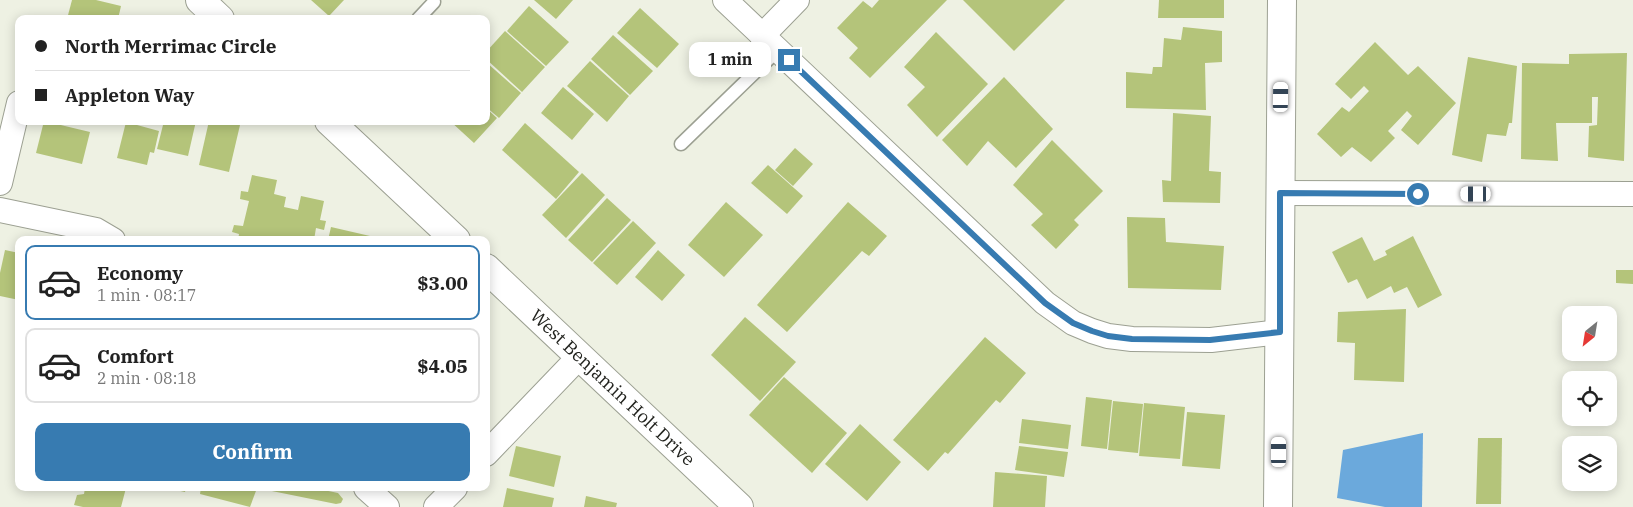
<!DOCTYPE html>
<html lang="en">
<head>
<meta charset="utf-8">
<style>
  body { margin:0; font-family:"IBM Plex Serif",serif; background:#f6f6f6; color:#222; height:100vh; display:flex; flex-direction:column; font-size:19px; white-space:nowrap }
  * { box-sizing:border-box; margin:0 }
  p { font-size:16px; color:#767676 }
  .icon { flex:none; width:28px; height:28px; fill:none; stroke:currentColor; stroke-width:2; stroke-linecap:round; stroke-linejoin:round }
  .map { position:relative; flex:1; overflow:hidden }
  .side { position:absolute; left:15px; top:236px; width:475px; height:255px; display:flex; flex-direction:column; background:#fff; border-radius:10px; box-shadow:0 2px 12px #0003 }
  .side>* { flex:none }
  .banner { position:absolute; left:15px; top:15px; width:475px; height:110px; border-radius:10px; box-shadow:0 2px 12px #0003; display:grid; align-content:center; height:110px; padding:0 20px; background:#fff }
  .needle { width:32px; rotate:210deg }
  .fabs { position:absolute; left:1562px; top:306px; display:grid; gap:10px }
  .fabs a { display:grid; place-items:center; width:55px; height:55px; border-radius:10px; background:#fff; box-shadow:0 2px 12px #0003; font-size:25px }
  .end { position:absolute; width:22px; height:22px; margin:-11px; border:6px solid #377bb1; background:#fff; box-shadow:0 0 0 2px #fff }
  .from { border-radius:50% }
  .bubble { position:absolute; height:35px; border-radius:10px; background:#fff; box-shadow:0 2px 12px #0003; font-size:16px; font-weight:700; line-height:35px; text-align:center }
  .car { position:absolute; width:15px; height:30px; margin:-15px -8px; border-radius:6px; box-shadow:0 0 4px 1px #0007; background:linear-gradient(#fff 24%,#345 0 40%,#fff 0 76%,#345 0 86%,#fff 0) }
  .banner b { display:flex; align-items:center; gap:18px; height:48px; font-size:19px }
  .banner b+b { border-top:1px solid #e0e0e0 }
  .banner i { width:12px; height:12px; background:#222 }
  ul { padding:9px 0 0; list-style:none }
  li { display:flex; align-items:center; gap:15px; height:75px; margin:0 10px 8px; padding:0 10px; border:2px solid #e0e0e0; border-radius:10px }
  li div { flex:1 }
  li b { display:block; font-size:19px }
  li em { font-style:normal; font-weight:700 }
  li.active { border-color:#377bb1 }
  li>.icon { width:45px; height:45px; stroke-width:1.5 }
  .action { display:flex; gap:10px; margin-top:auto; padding:10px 20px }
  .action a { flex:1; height:58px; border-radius:10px; background:#377bb1; color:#fff; font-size:20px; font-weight:700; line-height:58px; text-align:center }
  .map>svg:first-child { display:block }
</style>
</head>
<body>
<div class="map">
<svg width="1633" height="507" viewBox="0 0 1633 507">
  <rect width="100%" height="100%" fill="#eef1e3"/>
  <path fill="#6ba9dc" d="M1423,433L1422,507H1385L1337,498L1343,450Z"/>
  <g fill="#b4c47a">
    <path d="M72,0H96L121,6L118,19H67Z"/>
    <path d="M311,0H344L329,16Z"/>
    <path d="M534,0H573L556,19Z"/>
    <path d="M879,0H947L870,78L849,58L858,48L837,28L863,1L872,8Z"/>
    <path d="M963,0H1065L1014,51Z"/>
    <path d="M1159,0H1224V18H1158Z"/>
    <path d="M529,6L569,42L546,66L507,31Z"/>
    <path d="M640,8L679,44L657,68L617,33Z"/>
    <path d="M1183,27L1222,31V62L1205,63L1206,110L1126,108V72L1152,74L1153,67H1162L1164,38L1181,40Z"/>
    <path d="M505,31L545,67L522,92L486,59V52Z"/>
    <path d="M936,32L988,84L937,137L907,105L925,87L904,67Z"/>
    <path d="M613,35L653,71L630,95L591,59Z"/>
    <path d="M1375,42L1408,75L1418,66L1456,103L1418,145L1401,130L1412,116L1407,111L1388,131L1395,138L1371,162L1352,147L1341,157L1317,134L1342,107L1349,112L1369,91L1364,86L1351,99L1335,84Z"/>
    <path d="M1627,53L1624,161L1588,157L1589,126L1597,125L1598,97H1592V123H1556L1558,161L1521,159L1522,63L1569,64V54Z"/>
    <path d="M1468,57L1517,66L1512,123H1509L1506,136L1487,134L1482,162L1452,155Z"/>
    <path d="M590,61L629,96L607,122L567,86Z"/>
    <path d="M486,62L521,93L499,118L486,107Z"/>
    <path d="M1004,77L1053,129L1016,168L988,141L967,166L942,140Z"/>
    <path d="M563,87L594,114L572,140L541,113Z"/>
    <path d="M486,108L497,118L474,143L450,121H486Z"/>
    <path d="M1173,113L1211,116L1209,171L1221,172L1220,203L1163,202L1162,180L1171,181Z"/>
    <path d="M44,121L90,132L82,164L36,153Z"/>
    <path d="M164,121H196L188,156L157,149Z"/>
    <path d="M209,121H222L240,125L229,172L199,165Z"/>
    <path d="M126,122L159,131L154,153L150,152L147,165L117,158Z"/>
    <path d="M525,123L579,172L556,199L502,150Z"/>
    <path d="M1052,140L1103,191L1074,220L1079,225L1056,249L1031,225L1043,214L1013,185Z"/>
    <path d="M795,148L813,164L793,186L775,170Z"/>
    <path d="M768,165L803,196L787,214L751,183Z"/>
    <path d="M582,173L605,195L566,238L542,215Z"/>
    <path d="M252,175L277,180L274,194L286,197L284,207L298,210L301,196L324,201L320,220L326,221L324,230L316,228L314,240H238L239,234L232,232L234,225L243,226L249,201L240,199L241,191L248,192Z"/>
    <path d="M607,198L631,220L592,262L568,240Z"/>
    <path d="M726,202L763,235L724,277L688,245Z"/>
    <path d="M848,202L887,236L869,256L862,251L787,332L757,305Z"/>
    <path d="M1127,217L1165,218L1166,242L1224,246L1221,290L1128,288Z"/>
    <path d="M633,221L656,243L617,285L593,263Z"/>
    <path d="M331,227L370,236L369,240H328Z"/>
    <path d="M1413,236L1442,295L1418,308L1407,287L1394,293L1391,286L1367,299L1357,279L1348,283L1332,252L1362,237L1374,261L1387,255L1385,251Z"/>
    <path d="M5,250L19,253V300L0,296V273Z"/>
    <path d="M658,250L685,275L662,301L635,277Z"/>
    <path d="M1616,270H1633V284L1616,283Z"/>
    <path d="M1406,309L1404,382L1354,380L1355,343L1337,342L1338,312Z"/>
    <path d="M745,317L796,362L760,401L711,355Z"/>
    <path d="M985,337L1026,373L1000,403L996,400L948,454L945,452L928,471L893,440Z"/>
    <path d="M784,377L847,433L812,473L749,415Z"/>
    <path d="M1086,397L1112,400L1107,449L1081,446Z"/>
    <path d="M1113,401L1143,404L1138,453L1108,450Z"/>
    <path d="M1144,403L1185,407L1180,459L1139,456Z"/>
    <path d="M1187,412L1225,415L1220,469L1182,466Z"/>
    <path d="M1022,419L1071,425L1068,449L1019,443Z"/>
    <path d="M860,424L901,462L867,501L825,464Z"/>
    <path d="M1478,438H1502L1501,504H1476Z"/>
    <path d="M516,446L561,456L554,487L509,476Z"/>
    <path d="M1019,446L1068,452L1064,477L1015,470Z"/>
    <path d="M995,472L1047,476L1045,507H993Z"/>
    <path d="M85,488H126L121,507H83L74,505L77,495L84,494Z"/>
    <path d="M167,488H186L185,492Z"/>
    <path d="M201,488H257L250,507L200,494Z"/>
    <path d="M257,488H314L338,493L343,499L341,503L336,504Z"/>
    <path d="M507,488L554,498L552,507H503Z"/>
    <path d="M586,496L617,503L616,507H584Z"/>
  </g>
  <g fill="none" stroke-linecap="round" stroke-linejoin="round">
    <defs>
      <g id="service">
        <path d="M418,19L434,2"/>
        <path d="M681,144L778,50"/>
      </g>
      <g id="minor">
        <path d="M725,0L1045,303L1073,323L1092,331L1108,336L1132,339L1211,340L1279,332"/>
        <path d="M762,36L797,0"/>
        <path d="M0,183L19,103"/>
        <path d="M1280,193L1633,194"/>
        <path d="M0,210L96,230L113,240"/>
        <path d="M486,454L580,356"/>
        <path d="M366,488L387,507"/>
        <path d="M436,507L455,488"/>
      </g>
      <path id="tertiary" d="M1278,507L1282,0"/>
      <g id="secondary">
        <path d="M200,0L220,19"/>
        <path d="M329,121L456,240"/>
        <path id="s1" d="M486,268L739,507"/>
      </g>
    </defs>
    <use href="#service" stroke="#9ca092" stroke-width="15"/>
    <use href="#minor" stroke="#9ca092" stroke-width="26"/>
    <use href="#tertiary" stroke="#9ca092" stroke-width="30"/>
    <use href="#secondary" stroke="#9ca092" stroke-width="30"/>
    <use href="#service" stroke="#fff" stroke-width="12"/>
    <use href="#minor" stroke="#fff" stroke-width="24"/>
    <use href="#tertiary" stroke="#fff" stroke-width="28"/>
    <use href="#secondary" stroke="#fff" stroke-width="28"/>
  </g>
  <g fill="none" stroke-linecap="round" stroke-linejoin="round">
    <path stroke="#377bb1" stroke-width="6" d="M789,60L1045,303L1073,323L1092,331L1108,336L1132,339L1210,340L1280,332V193L1418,194"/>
  </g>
  <g text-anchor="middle" stroke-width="4" stroke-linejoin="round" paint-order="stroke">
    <g font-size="18" fill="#22231e" stroke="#eef1e3">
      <text dy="6" stroke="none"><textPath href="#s1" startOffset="174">West Benjamin Holt Drive</textPath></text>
    </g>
  </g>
</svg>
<div class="fabs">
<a><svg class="needle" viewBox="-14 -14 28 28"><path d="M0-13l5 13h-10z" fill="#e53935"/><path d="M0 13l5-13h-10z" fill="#767676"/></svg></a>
<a><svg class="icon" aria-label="locate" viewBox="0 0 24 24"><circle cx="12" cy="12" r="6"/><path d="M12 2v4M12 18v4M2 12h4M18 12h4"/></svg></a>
<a><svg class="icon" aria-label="layers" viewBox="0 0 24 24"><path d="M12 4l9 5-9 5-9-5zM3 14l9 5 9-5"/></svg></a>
</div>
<i class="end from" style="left:1418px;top:194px"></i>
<i class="end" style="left:789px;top:60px"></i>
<div class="bubble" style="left:689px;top:42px;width:82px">1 min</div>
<i class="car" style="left:1281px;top:97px;rotate:1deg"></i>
<i class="car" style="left:1476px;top:194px;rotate:270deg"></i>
<i class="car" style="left:1279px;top:452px;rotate:0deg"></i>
<div class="banner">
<b><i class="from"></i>North Merrimac Circle</b>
<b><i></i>Appleton Way</b>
</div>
<section class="side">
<ul>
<li class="active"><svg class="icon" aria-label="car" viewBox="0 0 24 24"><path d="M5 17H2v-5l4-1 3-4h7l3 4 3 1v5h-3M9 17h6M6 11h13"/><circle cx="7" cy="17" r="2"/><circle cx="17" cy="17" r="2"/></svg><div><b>Economy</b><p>1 min · 08:17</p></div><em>$3.00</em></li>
<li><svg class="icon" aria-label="car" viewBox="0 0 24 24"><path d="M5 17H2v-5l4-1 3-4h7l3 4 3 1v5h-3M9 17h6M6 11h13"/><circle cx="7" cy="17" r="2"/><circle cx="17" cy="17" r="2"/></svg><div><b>Comfort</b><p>2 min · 08:18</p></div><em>$4.05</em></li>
</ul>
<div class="action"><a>Confirm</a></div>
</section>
</div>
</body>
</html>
